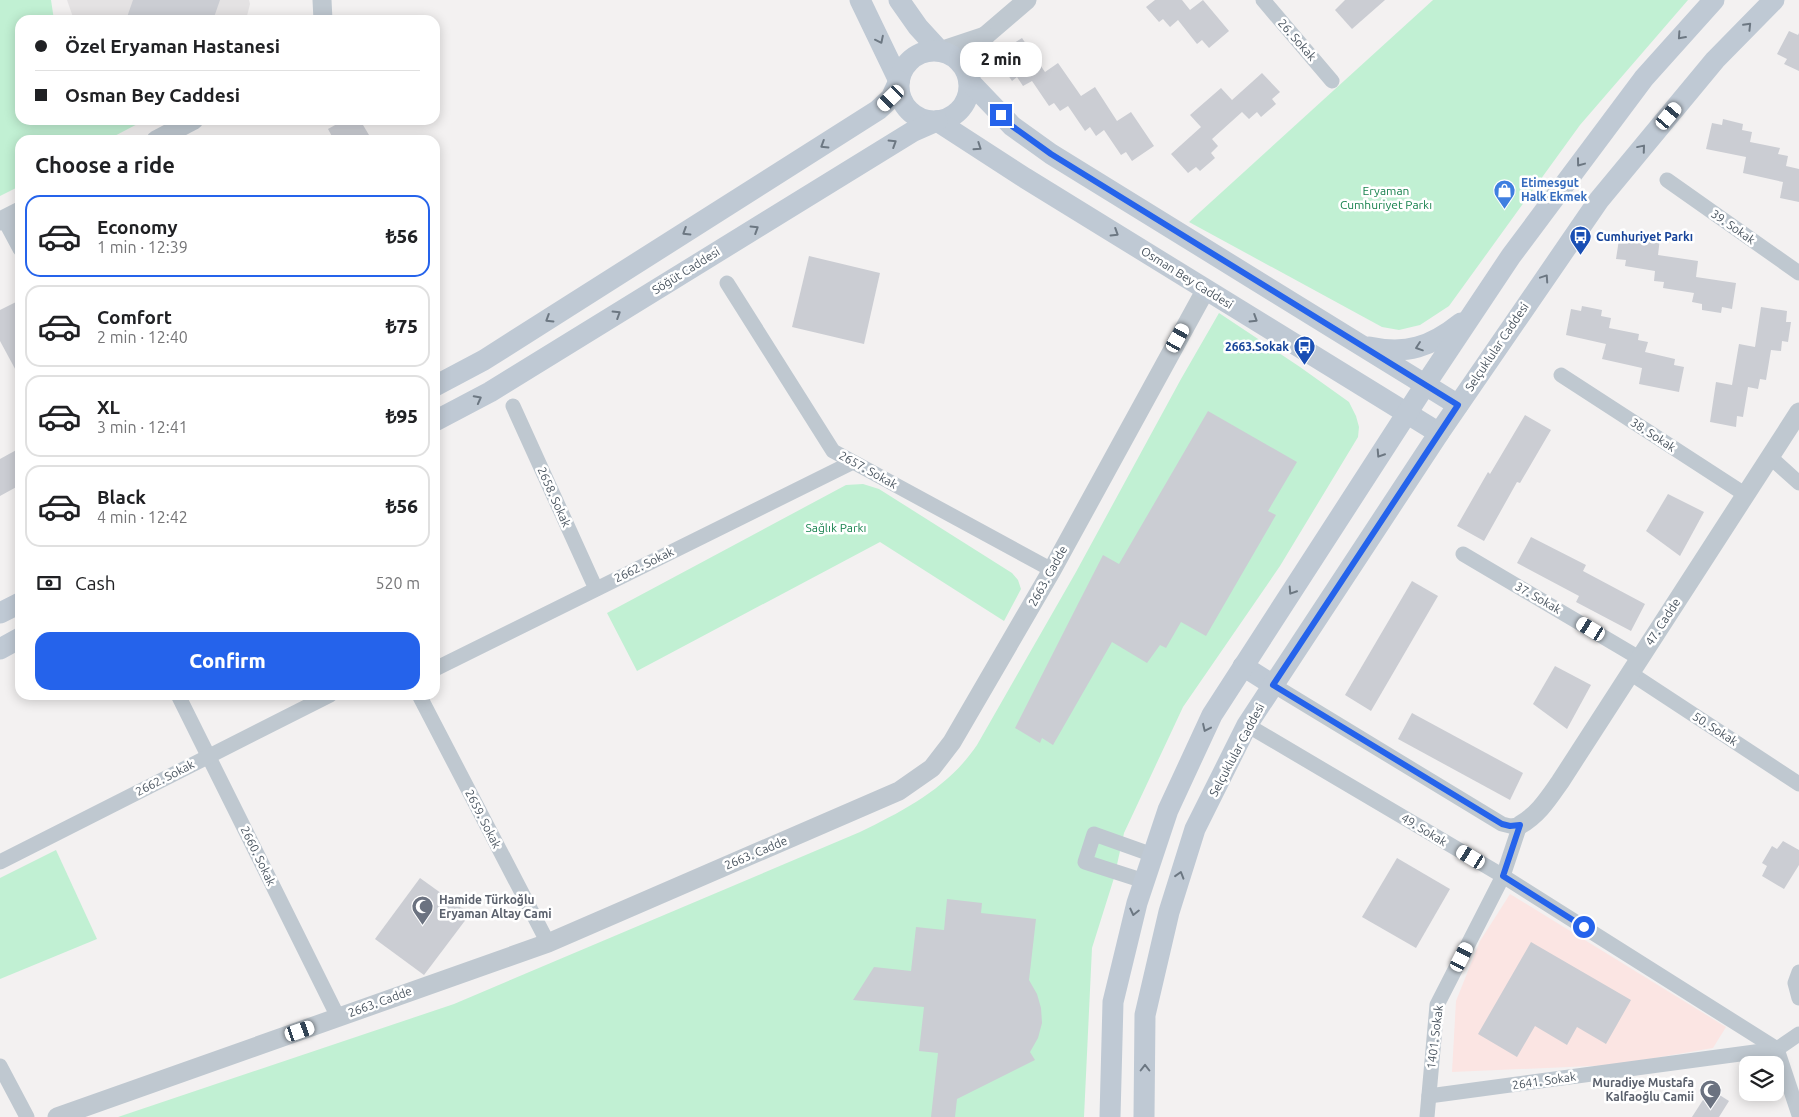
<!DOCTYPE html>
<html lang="en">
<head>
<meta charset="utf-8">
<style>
  body { margin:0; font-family:Ubuntu,sans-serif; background:#f2f2f2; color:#202124; height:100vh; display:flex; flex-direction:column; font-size:19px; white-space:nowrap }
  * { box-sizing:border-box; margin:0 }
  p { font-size:16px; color:#757577 }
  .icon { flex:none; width:28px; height:28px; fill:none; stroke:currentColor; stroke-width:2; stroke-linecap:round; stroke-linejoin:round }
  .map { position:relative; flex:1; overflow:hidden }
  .side { position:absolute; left:15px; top:135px; width:425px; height:565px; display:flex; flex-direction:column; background:#fff; border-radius:15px; box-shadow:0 2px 12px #0003 }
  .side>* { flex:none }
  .guide { position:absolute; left:15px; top:15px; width:425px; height:110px; border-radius:15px; box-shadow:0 2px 12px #0003; display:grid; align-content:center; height:110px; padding:0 20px; background:#fff }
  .controls { position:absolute; left:1739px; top:1056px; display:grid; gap:10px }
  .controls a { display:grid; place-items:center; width:45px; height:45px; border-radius:10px; background:#fff; box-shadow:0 2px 12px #0003; font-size:25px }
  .end { position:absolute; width:22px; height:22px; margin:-11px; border:6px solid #2563eb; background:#fff; box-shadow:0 0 0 2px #fff }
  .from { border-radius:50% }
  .bubble { position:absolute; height:35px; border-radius:15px; background:#fff; box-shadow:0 2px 12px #0003; font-size:16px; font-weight:800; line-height:35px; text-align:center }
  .car { position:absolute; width:15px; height:30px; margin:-15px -8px; border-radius:6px; box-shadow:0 0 4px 1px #0007; background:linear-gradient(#fff 24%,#345 0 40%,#fff 0 76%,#345 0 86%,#fff 0) }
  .guide b { display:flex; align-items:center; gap:18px; height:48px; font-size:19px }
  .guide b+b { border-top:1px solid #e0e0e0 }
  .guide i { width:12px; height:12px; background:#202124 }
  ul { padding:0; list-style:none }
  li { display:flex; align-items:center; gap:15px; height:82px; margin:0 10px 8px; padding:0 10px; border:2px solid #e0e0e0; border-radius:15px }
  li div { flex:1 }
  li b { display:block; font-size:19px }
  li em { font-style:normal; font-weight:800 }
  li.active { border-color:#2563eb }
  li>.icon { width:45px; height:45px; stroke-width:1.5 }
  h2 { padding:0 20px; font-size:22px; line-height:60px }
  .pay { display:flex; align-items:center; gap:12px; height:55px; padding:0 20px; font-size:19px }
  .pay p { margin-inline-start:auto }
  .cta { display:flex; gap:10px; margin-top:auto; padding:10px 20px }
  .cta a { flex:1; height:58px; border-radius:15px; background:#2563eb; color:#fff; font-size:20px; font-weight:800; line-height:58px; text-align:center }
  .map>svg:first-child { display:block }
</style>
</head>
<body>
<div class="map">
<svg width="1799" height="1117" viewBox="0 0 1799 1117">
  <rect width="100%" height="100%" fill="#f3f1f1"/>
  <path fill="#e4e2e3" d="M67,0H249L250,4L246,20H74Z"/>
  <path fill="#fbe5e3" d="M1510,894L1726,1027L1713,1048L1614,1065L1452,1072L1456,1001L1480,941Z"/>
  <g fill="#c1f0d3">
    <path d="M0,0H51L54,20H20V120H145L107,140H20V186L0,196Z"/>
    <path d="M1433,0H1688L1580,125L1449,306L1420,325L1399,330L1382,327L1189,222Z"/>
    <path d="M1219,313L1300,367L1349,402L1356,416L1359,427L1358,437L1280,566L1183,707L1124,833L1114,878L1092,948L1084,1117H118L454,1004L860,832C905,810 948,788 977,745L1076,572L1181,379Z"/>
    <path d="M863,484L879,489L1012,573L1018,580L1021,589L1004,621L880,542L637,671L607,613L846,485Z"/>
    <path d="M56,850L97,939L0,979V878Z"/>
  </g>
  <g fill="#cbcdd3">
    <path d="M133,0H220L213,20H126Z"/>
    <path d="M1155,0H1182L1190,10L1203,0L1229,31L1209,48L1202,40L1197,44L1178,20L1170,27L1163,19L1159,22L1146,7Z"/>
    <path d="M1345,0H1385L1352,29L1335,10Z"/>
    <path d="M1789,31L1798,35L1799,33V71L1784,64L1787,59L1777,54Z"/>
    <path d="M1022,38L1045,72L1058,63L1081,96L1095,87L1117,121L1131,112L1154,146L1132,161L1126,152L1121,155L1104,130L1096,136L1090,127L1085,131L1068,106L1060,111L1054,103L1049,106L1032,81L1023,86L1017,77L1012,81L1001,65L1006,61L1000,52Z"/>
    <path d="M1262,73L1280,92L1272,99L1276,104L1261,117L1257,112L1249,119L1242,112L1212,139L1218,146L1211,153L1215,158L1200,171L1196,167L1188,173L1171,154L1201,127L1190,115L1221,88L1232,100Z"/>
    <path d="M1723,119L1743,124L1742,130L1752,132L1750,142L1780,148L1778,154L1788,156L1786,166L1799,169V202L1780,198L1783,182L1743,173L1746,157L1706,149L1712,123L1722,125Z"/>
    <path d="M344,120H360L372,140H334L328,129Z"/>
    <path d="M1620,233L1660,238L1658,255L1698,261L1696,277L1736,283L1732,309L1722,307L1721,313L1702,310V304L1692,302L1694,293L1663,288L1664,282L1654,281L1655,271L1625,266L1626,260L1616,259Z"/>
    <path d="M809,256L880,273L864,344L792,327Z"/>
    <path d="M20,300V378L0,341V310Z"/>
    <path d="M1582,306L1602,310L1601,316L1611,318L1609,328L1639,334L1638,340L1648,342L1645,352L1675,359L1674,365L1684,367L1679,392L1639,384L1642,368L1602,359L1606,344L1566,335L1571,309L1581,311Z"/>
    <path d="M1761,307L1787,311L1786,322H1791L1788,342L1782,341L1781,351L1771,350L1766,380L1760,379L1758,389L1748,387L1743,417L1737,416L1736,427L1710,422L1716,382L1732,385L1739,344L1755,347Z"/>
    <path d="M1208,411L1297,462L1268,511L1276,515L1206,636L1181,622L1166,648L1160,645L1147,663L1112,642L1053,745L1042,738L1040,743L1015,728L1081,598L1103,555L1119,564Z"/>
    <path d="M1525,415L1551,430L1520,483L1517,482L1484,541L1457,526L1488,472L1490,474Z"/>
    <path d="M20,448V485L0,496V459Z"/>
    <path d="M1668,494L1704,512L1680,556L1646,531Z"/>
    <path d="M1531,537L1586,565L1583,571L1645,604L1631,631L1576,602L1579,596L1517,563Z"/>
    <path d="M1412,581L1438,596L1371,711L1345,695Z"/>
    <path d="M1555,666L1591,685L1567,729L1533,704Z"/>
    <path d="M1412,713L1523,773L1510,800L1398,739Z"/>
    <path d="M1783,841L1799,850V865L1784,889L1762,876L1767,866L1762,863L1772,846L1777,849Z"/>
    <path d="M1397,858L1450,889L1416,948L1362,917Z"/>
    <path d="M420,878L470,914L424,975L375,939Z"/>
    <path d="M947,899L982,903L981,913L1036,919L1029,980L1037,994L1041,1008L1042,1023L1038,1038L1030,1052L1035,1060L957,1099L955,1117H931L938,1053L919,1051L924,1007L853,1000L874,967L911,971L916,927L944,930Z"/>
    <path d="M1531,942L1631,1000L1606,1044L1577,1027L1567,1045L1535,1026L1517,1057L1478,1034Z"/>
    <path d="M1710,1089L1729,1101L1719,1117H1692Z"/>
  </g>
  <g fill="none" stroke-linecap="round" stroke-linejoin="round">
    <g stroke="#bfc8d0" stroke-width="15">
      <path d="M1263,0L1332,81"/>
      <path d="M1667,180L1799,273"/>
      <path d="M4,219L20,249"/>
      <path d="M727,283L833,451L1052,570"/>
      <path d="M1561,375L1746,495"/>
      <path d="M513,406L596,589"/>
      <path d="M1770,457L1799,483"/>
      <path d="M1463,554L1639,658"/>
      <path d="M435,669L853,462"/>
      <path d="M1630,673L1799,784"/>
      <path d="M1273,685L1502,824L1510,826L1520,825L1503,876L1437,1005L1427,1117"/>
      <path d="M178,695L338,1017"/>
      <path d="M419,695L548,943"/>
      <path d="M1247,725L1503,876L1777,1049"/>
      <path d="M0,862L330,695"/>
      <path d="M1144,881L1085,862L1094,834L1153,855"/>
      <path d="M1799,972L1795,983L1799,998"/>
      <path d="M1777,1049L1799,1115"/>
      <path d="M0,1066L27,1117"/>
      <path d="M1429,1096L1777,1049L1799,1034"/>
    </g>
    <g stroke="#bfc8d0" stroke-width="19">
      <path d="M322,0L323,20"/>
      <path d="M985,36L1027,0"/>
      <path d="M940,51L985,36L969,81"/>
      <path d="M156,140L194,120"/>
      <path d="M0,221L20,211"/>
      <path d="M1520,825C1538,815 1548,799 1560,782L1799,412"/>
      <path d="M57,1117L548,943L899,791L932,768L952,742L1052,570L1206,289"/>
    </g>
    <g stroke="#bfc9d4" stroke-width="21">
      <path d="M860,0L899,81"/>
      <path d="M899,0L918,27L940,51"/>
      <circle cx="934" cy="86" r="35"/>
      <path d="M969,81L1012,126L1051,154L1458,405"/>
      <path d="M937,121L1025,178L1439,433"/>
      <path d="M1369,347C1406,355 1431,347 1461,323"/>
      <path d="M435,386L484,360L878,110L891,98L899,81"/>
      <path d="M435,421L490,392L912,132L937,121"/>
      <path d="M0,613L20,603"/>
      <path d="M0,649L20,638"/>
      <path d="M1243,666L1273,685"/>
      <path d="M1110,1117L1113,1002L1137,903L1168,810L1212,715L1431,376L1511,256L1644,78L1714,0"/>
      <path d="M1144,1117L1145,1015L1169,912L1195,829L1247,725L1439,433L1599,200L1715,60L1774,0"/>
    </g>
  </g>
  <defs><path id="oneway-chevron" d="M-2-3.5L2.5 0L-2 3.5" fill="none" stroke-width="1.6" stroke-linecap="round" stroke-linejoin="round" transform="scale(1.25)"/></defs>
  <g stroke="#6c7782">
    <use href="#oneway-chevron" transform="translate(1748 26) rotate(-46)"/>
    <use href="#oneway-chevron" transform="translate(1681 36) rotate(132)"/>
    <use href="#oneway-chevron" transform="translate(880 40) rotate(64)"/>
    <use href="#oneway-chevron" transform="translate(893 143) rotate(-32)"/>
    <use href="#oneway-chevron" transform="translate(824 145) rotate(148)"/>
    <use href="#oneway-chevron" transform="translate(978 147) rotate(34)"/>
    <use href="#oneway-chevron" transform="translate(1642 148) rotate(-50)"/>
    <use href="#oneway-chevron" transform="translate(1580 163) rotate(127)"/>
    <use href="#oneway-chevron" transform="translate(755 229) rotate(-32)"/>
    <use href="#oneway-chevron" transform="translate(686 232) rotate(148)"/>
    <use href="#oneway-chevron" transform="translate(1115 233) rotate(32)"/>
    <use href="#oneway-chevron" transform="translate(1545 278) rotate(-56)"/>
    <use href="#oneway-chevron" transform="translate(617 314) rotate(-32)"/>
    <use href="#oneway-chevron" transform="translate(549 319) rotate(148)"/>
    <use href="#oneway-chevron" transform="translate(1254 319) rotate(32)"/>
    <use href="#oneway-chevron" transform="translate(1419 347) rotate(161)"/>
    <use href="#oneway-chevron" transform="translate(478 399) rotate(-28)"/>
    <use href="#oneway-chevron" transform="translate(1380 454) rotate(123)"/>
    <use href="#oneway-chevron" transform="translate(1292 591) rotate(123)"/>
    <use href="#oneway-chevron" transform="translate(1206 728) rotate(115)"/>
    <use href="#oneway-chevron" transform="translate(1180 875) rotate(-73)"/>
    <use href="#oneway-chevron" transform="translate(1134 912) rotate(103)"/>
    <use href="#oneway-chevron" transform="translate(1145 1068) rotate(-90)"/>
  </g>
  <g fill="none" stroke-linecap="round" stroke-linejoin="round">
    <path stroke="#2563eb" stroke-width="6" d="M1001,115L1012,126L1051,154L1458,405L1273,685L1502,824L1510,826L1520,825L1503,876L1584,927"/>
  </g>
  <defs>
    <symbol id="shop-pin" viewBox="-11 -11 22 30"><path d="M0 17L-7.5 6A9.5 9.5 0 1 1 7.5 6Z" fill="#3f7fe0" stroke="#fff"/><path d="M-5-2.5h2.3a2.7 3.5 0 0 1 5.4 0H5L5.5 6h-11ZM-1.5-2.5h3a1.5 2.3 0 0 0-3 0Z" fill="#fff"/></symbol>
    <symbol id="bus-pin" viewBox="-11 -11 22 30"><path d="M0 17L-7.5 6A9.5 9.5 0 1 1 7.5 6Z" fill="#1a4fb4" stroke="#fff"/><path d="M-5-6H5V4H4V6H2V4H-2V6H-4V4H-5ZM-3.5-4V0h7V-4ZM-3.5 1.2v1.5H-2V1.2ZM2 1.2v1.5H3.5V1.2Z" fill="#fff"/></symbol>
    <symbol id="mosque-pin" viewBox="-11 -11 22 30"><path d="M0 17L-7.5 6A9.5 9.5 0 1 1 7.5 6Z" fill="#6b7280" stroke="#fff"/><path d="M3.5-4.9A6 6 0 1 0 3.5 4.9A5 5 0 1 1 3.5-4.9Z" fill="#fff"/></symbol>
  </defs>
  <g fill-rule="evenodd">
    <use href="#shop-pin" x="1492" y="178" width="25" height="34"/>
    <use href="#bus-pin" x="1568" y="224" width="25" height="34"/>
    <use href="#bus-pin" x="1292" y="334" width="25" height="34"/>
    <use href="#mosque-pin" x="410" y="894" width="25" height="34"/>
    <use href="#mosque-pin" x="1698" y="1078" width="25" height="34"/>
  </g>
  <g text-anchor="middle" stroke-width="5" stroke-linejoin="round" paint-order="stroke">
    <g font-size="12" fill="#49545f" stroke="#fff">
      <text transform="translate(1297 40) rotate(49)" y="4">26. Sokak</text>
      <text transform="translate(1733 227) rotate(35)" y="4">39. Sokak</text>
      <text transform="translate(686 271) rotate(-32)" y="4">Söğüt Caddesi</text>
      <text transform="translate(1187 278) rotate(32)" y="4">Osman Bey Caddesi</text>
      <text transform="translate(1497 347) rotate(-56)" y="4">Selçuklular Caddesi</text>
      <text transform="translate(1653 435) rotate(33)" y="4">38. Sokak</text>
      <text transform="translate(868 470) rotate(29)" y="4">2657. Sokak</text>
      <text transform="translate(554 497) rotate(66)" y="4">2658. Sokak</text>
      <text transform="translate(644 565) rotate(-26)" y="4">2662. Sokak</text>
      <text transform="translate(1048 576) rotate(-61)" y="4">2663. Cadde</text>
      <text transform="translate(1538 598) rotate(30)" y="4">37. Sokak</text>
      <text transform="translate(1663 622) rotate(-57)" y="4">47. Cadde</text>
      <text transform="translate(1715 729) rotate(33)" y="4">50. Sokak</text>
      <text transform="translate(1237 750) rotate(-62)" y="4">Selçuklular Caddesi</text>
      <text transform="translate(165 778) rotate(-27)" y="4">2662. Sokak</text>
      <text transform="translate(483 819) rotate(63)" y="4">2659. Sokak</text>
      <text transform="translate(1424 830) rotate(31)" y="4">49. Sokak</text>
      <text transform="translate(756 853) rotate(-23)" y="4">2663. Cadde</text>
      <text transform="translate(258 856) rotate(64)" y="4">2660. Sokak</text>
      <text transform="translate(380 1002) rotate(-20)" y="4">2663. Cadde</text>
      <text transform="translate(1435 1037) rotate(-83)" y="4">1401. Sokak</text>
      <text transform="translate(1544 1081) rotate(-8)" y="4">2641. Sokak</text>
    </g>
    <g font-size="12" font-weight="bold" fill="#366cbe" stroke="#fff" text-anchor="start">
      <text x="1521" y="187">Etimesgut<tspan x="1521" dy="14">Halk Ekmek</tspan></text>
    </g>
    <g font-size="12" fill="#18824e" stroke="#fff">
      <text x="1386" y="195">Eryaman<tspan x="1386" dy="14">Cumhuriyet Parkı</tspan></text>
      <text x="836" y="532">Sağlık Parkı</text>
    </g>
    <g font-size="12" font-weight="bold" fill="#164399" stroke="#fff" text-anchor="start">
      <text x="1596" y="241">Cumhuriyet Parkı</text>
      <text x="1289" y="351" text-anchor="end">2663.Sokak</text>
    </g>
    <g font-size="12" font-weight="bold" fill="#5b616d" stroke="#fff" text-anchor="start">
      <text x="439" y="904">Hamide Türkoğlu<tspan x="439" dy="14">Eryaman Altay Cami</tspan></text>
      <text x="1694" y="1087" text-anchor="end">Muradiye Mustafa<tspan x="1694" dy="14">Kalfaoğlu Camii</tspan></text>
    </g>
  </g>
</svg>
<div class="controls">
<a><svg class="icon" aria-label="layers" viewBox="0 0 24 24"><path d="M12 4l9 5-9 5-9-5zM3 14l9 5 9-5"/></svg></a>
</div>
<i class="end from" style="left:1584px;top:927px"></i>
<i class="end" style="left:1001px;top:115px"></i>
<div class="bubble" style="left:960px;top:42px;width:82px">2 min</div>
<i class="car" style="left:891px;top:98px;rotate:226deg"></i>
<i class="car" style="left:1669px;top:116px;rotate:40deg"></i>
<i class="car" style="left:1178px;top:338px;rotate:29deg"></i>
<i class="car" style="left:1591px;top:629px;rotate:301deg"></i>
<i class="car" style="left:1471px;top:857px;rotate:301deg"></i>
<i class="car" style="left:1462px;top:957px;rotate:27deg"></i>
<i class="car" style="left:300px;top:1031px;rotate:71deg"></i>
<div class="guide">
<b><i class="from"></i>Özel Eryaman Hastanesi</b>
<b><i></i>Osman Bey Caddesi</b>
</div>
<section class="side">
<h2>Choose a ride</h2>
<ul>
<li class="active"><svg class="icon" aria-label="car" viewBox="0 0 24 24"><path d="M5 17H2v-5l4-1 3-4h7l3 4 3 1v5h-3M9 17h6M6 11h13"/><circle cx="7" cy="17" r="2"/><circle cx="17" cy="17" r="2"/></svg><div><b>Economy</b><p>1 min · 12:39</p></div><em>₺56</em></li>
<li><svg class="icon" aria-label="car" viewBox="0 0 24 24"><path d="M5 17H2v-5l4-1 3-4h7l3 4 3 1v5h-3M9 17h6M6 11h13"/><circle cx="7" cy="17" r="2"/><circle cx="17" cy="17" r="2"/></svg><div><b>Comfort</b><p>2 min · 12:40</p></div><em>₺75</em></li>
<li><svg class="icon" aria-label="car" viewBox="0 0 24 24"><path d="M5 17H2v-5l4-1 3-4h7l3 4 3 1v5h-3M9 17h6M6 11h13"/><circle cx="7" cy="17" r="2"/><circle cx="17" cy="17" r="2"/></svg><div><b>XL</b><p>3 min · 12:41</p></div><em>₺95</em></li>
<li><svg class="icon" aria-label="car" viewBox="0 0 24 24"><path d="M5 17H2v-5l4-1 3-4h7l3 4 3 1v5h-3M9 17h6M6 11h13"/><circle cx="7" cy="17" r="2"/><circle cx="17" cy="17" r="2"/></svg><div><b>Black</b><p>4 min · 12:42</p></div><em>₺56</em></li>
</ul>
<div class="pay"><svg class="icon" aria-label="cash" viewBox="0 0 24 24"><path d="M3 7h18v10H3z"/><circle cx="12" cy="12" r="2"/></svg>Cash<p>520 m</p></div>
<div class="cta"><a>Confirm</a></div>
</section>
</div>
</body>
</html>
